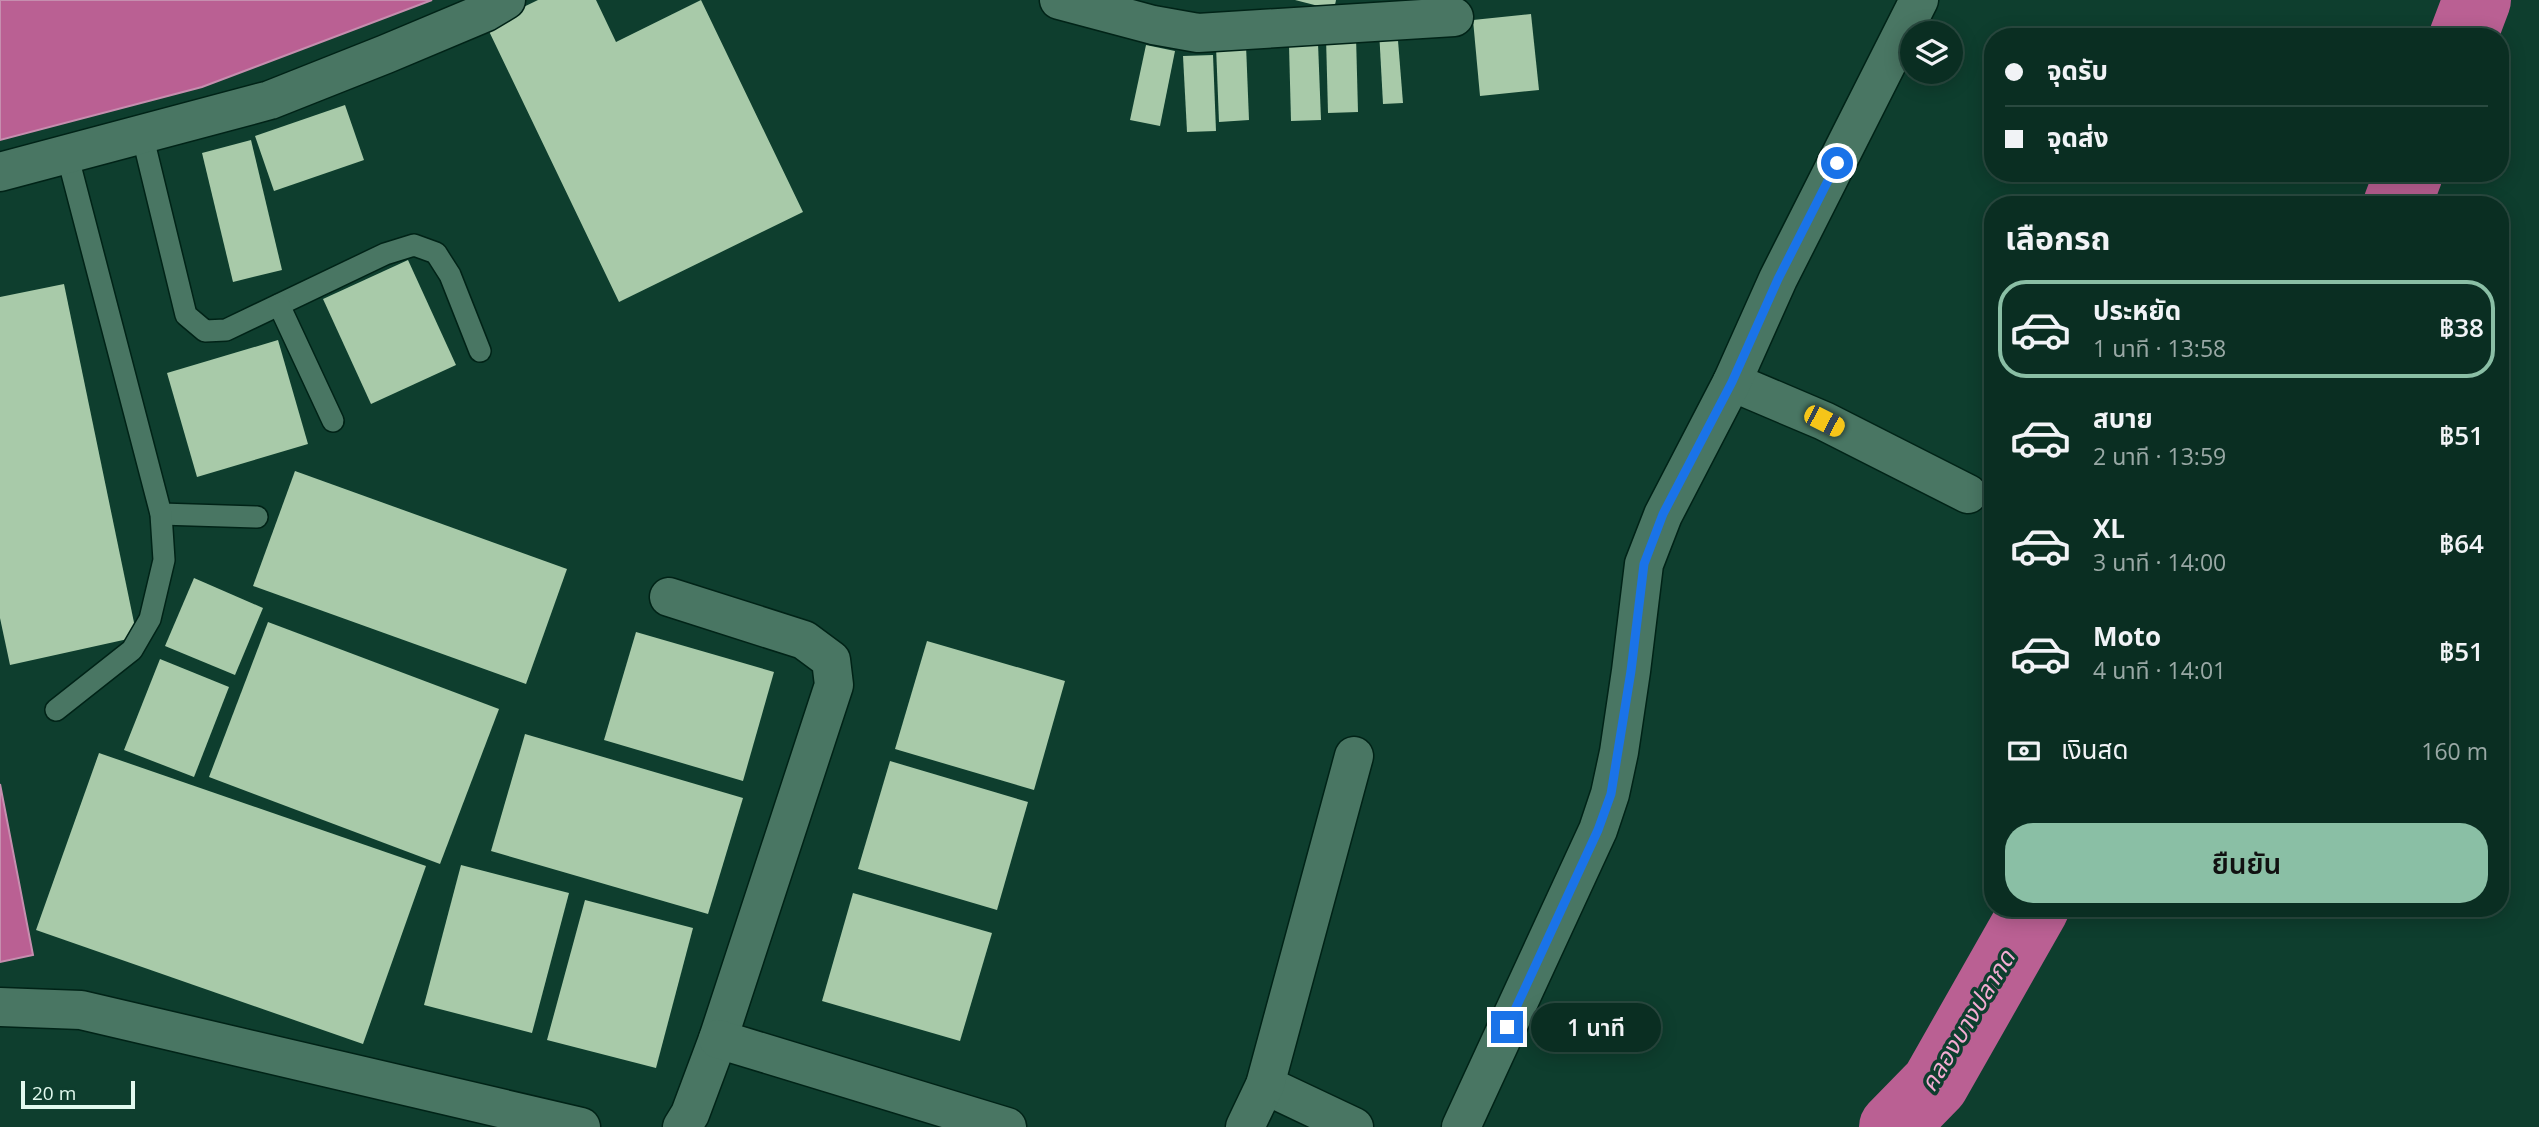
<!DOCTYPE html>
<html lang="th">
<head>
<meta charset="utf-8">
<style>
  body { margin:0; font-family:"Open Sans","Noto Sans Thai",sans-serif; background:#13362a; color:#f1f3f6; height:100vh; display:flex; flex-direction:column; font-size:26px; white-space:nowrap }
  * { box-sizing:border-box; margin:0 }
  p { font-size:23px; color:#99a8a5 }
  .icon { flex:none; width:38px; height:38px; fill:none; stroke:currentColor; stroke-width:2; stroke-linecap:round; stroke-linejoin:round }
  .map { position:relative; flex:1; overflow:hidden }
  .panel { position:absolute; left:1984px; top:196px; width:525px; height:721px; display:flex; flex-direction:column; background:#0a2e22; border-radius:28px; box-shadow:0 4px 18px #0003,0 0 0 2px #2a4a40 }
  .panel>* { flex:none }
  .guide { position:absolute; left:1984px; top:28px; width:525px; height:154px; border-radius:28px; box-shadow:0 4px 18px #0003,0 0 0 2px #2a4a40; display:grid; align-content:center; height:154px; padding:0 21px; background:#0a2e22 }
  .tools { position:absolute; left:1900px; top:21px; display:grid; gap:14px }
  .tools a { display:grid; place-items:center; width:63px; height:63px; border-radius:50%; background:#0a2e22; box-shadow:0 4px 18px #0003,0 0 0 2px #2a4a40; font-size:35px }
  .scale { position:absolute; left:21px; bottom:18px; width:114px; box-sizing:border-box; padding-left:7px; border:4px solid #e2faef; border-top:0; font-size:19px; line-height:24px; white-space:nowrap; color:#e2faef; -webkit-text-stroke:5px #0e3e2e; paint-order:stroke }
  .end { position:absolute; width:32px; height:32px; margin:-16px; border:9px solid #1a73e8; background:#fff; box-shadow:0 0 0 4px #fff }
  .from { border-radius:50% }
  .bubble { position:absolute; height:49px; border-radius:24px; background:#0a2e22; box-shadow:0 4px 18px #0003,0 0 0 2px #2a4a40; font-size:23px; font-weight:600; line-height:49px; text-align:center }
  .car { position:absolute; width:21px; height:42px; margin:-21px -10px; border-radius:9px; box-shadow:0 0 5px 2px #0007; background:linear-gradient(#f5c518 24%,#345 0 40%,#f5c518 0 76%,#345 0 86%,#f5c518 0) }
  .guide b { display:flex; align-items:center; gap:24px; height:66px; font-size:26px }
  .guide b+b { border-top:2px solid #2a4a40 }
  .guide i { width:18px; height:18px; background:#f1f3f6 }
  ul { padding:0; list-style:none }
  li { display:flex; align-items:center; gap:21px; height:98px; margin:0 14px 10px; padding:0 7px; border:4px solid transparent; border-radius:28px }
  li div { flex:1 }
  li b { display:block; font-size:26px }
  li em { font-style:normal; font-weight:600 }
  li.active { border-color:#8abfa5 }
  li>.icon { width:63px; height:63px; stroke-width:1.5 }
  h2 { padding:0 21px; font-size:32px; line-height:84px }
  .pay { display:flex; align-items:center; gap:18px; height:77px; padding:0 21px; font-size:26px }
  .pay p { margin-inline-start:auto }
  .button { display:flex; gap:14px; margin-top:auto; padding:14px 21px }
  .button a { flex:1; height:80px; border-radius:28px; background:#8abfa5; color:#111; font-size:28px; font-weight:600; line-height:80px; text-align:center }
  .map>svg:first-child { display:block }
</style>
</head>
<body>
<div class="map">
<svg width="2539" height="1127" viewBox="0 0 2539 1127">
  <rect width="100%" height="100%" fill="#0e3e2e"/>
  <g fill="#ba6093" stroke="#c68eaf" stroke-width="2">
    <path d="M0,0H432L202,87L0,140Z"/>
    <path d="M0,784L33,955L0,962Z"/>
  </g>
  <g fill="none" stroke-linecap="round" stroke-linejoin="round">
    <g stroke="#ba6093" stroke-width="68">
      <path d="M2463,37L2477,0"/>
      <path d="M2397,205L2409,173"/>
      <path d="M1893,1127L1935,1084L2035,908"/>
    </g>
  </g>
  <g fill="#a8caa9">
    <path d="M538,0H596L616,42L701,0L803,212L619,302L486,25Z"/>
    <path d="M1295,0H1336L1334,10Z"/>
    <path d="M1531,14L1539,90L1480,96L1473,20Z"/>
    <path d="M1397,28L1403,103L1383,104L1379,30Z"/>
    <path d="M1356,36L1358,112L1328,113L1326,37Z"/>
    <path d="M1318,43L1321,120L1291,121L1289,45Z"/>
    <path d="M1146,45L1175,51L1160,126L1130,120Z"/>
    <path d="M1246,45L1249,120L1219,122L1216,46Z"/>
    <path d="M1213,55L1216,131L1187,132L1183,56Z"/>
    <path d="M345,105L364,160L274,191L255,136Z"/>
    <path d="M251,140L282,270L233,282L202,153Z"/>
    <path d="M408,260L456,365L371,404L323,299Z"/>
    <path d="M64,284L137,637L10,665L0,618V297Z"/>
    <path d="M278,340L308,444L197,477L167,373Z"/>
    <path d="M295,471L567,569L526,684L253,586Z"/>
    <path d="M194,578L263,608L235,675L165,646Z"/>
    <path d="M268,622L499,709L440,864L209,777Z"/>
    <path d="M636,632L774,672L743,781L604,740Z"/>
    <path d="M927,641L1065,681L1034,790L895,749Z"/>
    <path d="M160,659L229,687L194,777L124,750Z"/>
    <path d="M525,734L743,798L708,914L491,851Z"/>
    <path d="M99,753L426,866L363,1044L36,930Z"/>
    <path d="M890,761L1028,802L997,910L858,869Z"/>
    <path d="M461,865L569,893L532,1033L424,1005Z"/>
    <path d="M853,893L992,933L960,1041L822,1001Z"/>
    <path d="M585,900L693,928L656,1068L547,1040Z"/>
  </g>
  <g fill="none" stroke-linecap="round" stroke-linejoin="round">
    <defs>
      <g id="service">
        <path d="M142,134L186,315L205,331L226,330L385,254L414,245L436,253L450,275L480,351"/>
        <path d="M279,305L333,421"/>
        <path d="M161,514L257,517"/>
        <path d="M56,710L132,650L150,619L164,560L161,514L67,154"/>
      </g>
      <g id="minor">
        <path d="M1059,0L1153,25L1198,33L1454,17"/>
        <path d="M0,172L270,100L386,54L486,12L506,0"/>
        <path d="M1732,382L1824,421L1968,494"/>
        <path d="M669,597L804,640L831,660L834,685L718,1039L690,1114L682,1127"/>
        <path d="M0,1007L81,1010L581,1127"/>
        <path d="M718,1039L1007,1127"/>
        <path d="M1265,1085L1354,1127"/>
        <path d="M1245,1127L1265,1085L1354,756"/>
        <path d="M1461,1127L1598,830L1610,794L1619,752L1631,671L1644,564L1663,515L1732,382L1778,279L1919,0"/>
      </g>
    </defs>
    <use href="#service" stroke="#002317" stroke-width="24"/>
    <use href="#minor" stroke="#002317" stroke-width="41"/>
    <use href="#service" stroke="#497663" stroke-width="21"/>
    <use href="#minor" stroke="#497663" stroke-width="38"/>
  </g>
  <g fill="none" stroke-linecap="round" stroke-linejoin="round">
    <path stroke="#1a73e8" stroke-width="9" d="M1507,1027L1598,830L1611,794L1631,671L1644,564L1663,514L1732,382L1778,279L1837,163"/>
  </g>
  <g text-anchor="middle" stroke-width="7" stroke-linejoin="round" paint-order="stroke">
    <g font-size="24" font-style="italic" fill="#f4acd3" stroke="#0e3e2e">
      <text transform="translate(1968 1021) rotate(-59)" y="8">คลองบางปลากด</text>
    </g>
  </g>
</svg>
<div class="tools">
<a><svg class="icon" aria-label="layers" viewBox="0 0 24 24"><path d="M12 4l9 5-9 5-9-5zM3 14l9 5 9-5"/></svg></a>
</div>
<div class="scale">20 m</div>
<i class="end from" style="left:1837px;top:163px"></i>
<i class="end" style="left:1507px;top:1027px"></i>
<div class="bubble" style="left:1531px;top:1003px;width:130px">1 นาที</div>
<i class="car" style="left:1824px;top:421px;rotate:117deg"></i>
<div class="guide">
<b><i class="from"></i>จุดรับ</b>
<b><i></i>จุดส่ง</b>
</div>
<section class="panel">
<h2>เลือกรถ</h2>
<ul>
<li class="active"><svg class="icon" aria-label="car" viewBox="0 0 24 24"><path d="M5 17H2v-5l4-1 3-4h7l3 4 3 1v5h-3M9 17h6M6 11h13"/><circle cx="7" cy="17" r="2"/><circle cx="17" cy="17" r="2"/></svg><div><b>ประหยัด</b><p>1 นาที · 13:58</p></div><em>฿38</em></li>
<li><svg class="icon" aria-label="car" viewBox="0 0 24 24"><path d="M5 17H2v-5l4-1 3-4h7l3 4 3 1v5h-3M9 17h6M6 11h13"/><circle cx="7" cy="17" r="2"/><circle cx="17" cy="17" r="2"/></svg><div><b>สบาย</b><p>2 นาที · 13:59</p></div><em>฿51</em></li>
<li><svg class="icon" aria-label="car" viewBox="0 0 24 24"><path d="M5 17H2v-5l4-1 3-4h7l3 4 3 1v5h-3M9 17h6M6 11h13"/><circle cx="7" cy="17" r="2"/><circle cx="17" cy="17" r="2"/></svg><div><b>XL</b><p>3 นาที · 14:00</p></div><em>฿64</em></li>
<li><svg class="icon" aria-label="car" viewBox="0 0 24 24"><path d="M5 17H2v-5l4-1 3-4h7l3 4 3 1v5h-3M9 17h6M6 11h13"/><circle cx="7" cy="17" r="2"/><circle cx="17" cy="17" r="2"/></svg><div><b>Moto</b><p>4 นาที · 14:01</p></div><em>฿51</em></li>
</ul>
<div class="pay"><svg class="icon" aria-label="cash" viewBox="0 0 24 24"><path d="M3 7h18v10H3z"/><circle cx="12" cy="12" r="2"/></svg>เงินสด<p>160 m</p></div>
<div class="button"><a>ยืนยัน</a></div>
</section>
</div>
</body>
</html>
